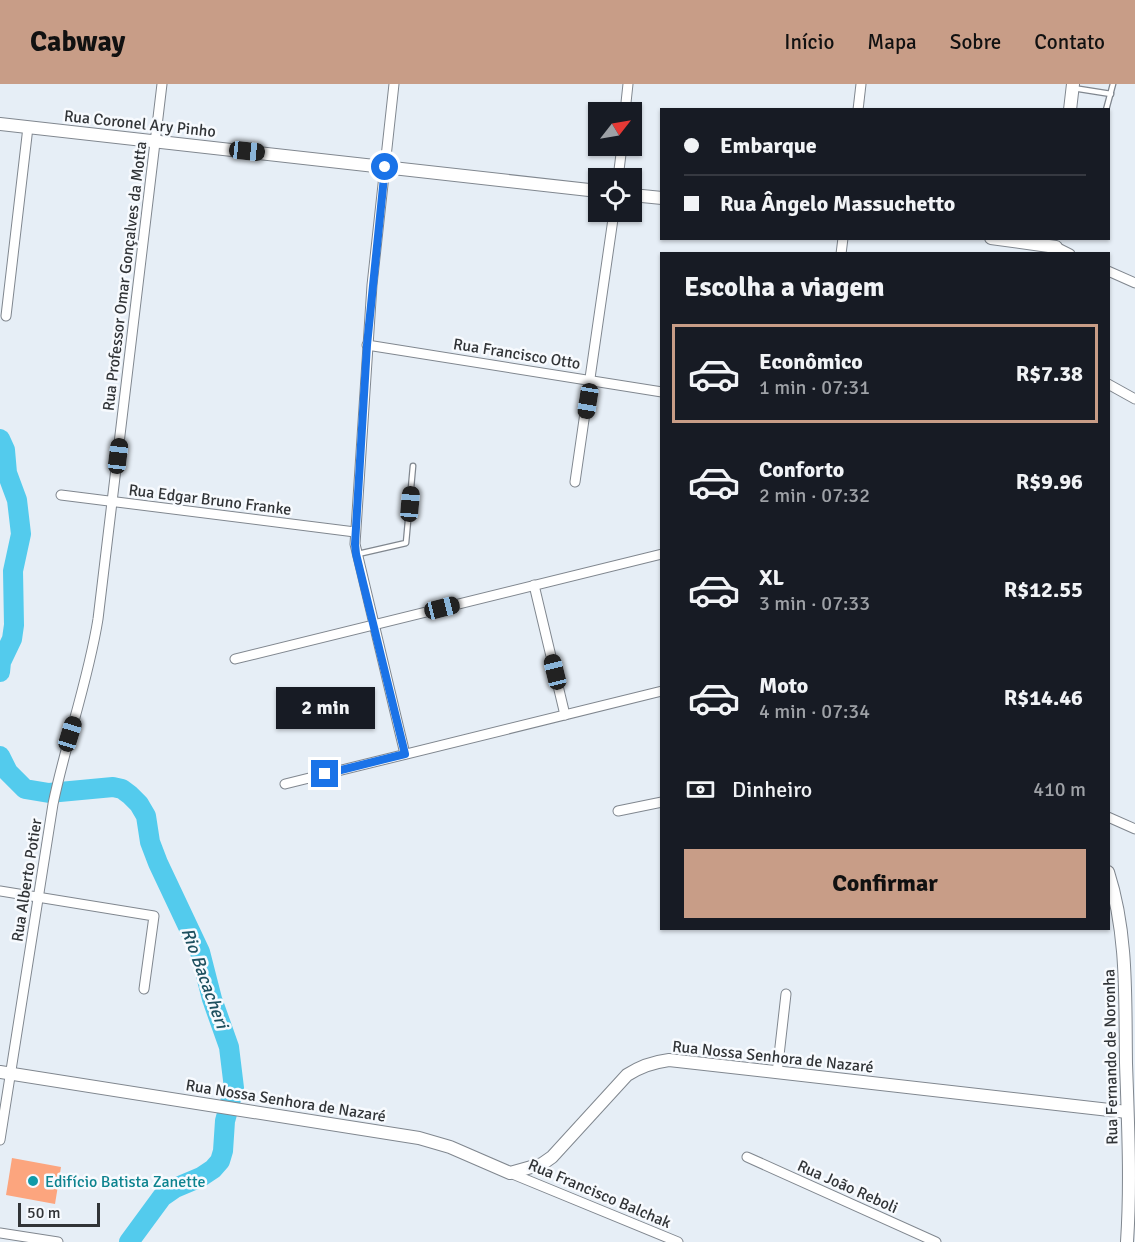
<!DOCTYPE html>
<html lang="pt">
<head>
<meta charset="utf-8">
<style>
  body { margin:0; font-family:Signika,sans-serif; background:#20242c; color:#f1f3f6; height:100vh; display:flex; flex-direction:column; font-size:22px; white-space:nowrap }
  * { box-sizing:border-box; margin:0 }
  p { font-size:20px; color:#9ea1a6 }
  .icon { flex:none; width:33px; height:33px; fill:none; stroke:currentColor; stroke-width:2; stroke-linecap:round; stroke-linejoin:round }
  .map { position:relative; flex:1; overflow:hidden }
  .details { position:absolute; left:660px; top:168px; width:450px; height:678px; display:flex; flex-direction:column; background:#171b24; border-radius:0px; box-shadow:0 2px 4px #0004 }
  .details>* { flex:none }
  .guide { position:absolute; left:660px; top:24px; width:450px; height:132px; border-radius:0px; box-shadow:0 2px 4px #0004; display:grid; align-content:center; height:132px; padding:0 24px; background:#171b24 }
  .needle { width:39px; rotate:59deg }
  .buttons { position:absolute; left:588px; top:18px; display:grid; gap:12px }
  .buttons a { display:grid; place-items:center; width:54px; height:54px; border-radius:0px; background:#171b24; box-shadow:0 2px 4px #0004; font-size:30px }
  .scale { position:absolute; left:18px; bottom:15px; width:82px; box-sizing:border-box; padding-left:6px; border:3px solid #313437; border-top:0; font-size:16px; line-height:21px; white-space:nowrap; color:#313437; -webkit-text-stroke:4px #f7fafe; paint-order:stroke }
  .end { position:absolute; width:27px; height:27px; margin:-14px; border:8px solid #1a73e8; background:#fff; box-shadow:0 0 0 3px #fff }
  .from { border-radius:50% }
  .bubble { position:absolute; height:42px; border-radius:0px; background:#171b24; box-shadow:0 2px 4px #0004; font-size:20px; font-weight:700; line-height:42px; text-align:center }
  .car { position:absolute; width:18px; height:36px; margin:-18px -9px; border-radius:8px; box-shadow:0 0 4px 2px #0007; background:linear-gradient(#222 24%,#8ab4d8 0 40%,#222 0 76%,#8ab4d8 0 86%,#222 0) }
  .guide b { display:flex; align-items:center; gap:21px; height:57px; font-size:22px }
  .guide b+b { border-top:2px solid #363941 }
  .guide i { width:15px; height:15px; background:#f1f3f6 }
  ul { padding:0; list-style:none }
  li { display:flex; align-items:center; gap:18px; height:99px; margin:0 12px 9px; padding:0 12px; border:3px solid transparent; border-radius:0px }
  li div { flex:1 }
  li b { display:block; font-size:22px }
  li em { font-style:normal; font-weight:700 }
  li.current { border-color:#c89d87 }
  li>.icon { width:54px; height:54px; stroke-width:1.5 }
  h2 { padding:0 24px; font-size:27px; line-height:72px }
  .pay { display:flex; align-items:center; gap:15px; height:66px; padding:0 24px; font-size:22px }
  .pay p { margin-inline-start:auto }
  .button { display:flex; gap:12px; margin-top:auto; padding:12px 24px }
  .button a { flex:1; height:69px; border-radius:0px; background:#c89d87; color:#111; font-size:24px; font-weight:700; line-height:69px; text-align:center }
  header { display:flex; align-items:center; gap:36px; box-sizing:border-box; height:84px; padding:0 30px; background:#c89d87; color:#111 }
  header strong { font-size:28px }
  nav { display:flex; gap:33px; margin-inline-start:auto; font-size:21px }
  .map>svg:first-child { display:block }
</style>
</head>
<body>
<header>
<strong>Cabway</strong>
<nav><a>Início</a><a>Mapa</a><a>Sobre</a><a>Contato</a></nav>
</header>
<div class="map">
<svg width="1135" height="1158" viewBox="0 0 1135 1158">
  <rect width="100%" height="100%" fill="#e6eef6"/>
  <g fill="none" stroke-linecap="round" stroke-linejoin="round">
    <g stroke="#53cbed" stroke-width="20">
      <path d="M0,355L5,366L7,389L17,416L21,450L13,487L14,541L12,555L1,578L0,588"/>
      <path d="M0,672L8,688L25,705L49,709L113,703L122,705L130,711L139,720L146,732L150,758L158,779L200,868L212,915L229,963L234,1004L225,1037L223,1067L220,1077L213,1085L201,1093L175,1104L162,1113L129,1158"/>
    </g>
  </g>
  <path fill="#fca57e" d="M12,1074L61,1083L55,1120L6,1111Z"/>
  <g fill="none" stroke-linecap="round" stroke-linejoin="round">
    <defs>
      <g id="lane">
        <path d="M1073,4L1111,10"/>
        <path d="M1106,26L1113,0"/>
        <path d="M358,470L406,459L413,382"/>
      </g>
      <g id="street">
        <path d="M394,0L372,201L355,460L405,670"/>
        <path d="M858,26L861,0"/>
        <path d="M625,28L628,0"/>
        <path d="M618,94L622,62"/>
        <path d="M1056,163L1070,170"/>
        <path d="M841,170L843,154"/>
        <path d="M1108,187L1135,199"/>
        <path d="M6,232L28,43"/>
        <path d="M367,261L662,308"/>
        <path d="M1108,300L1135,315"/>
        <path d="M575,398L614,128"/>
        <path d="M61,411L355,448"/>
        <path d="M534,501L565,631"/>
        <path d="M235,575L662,470"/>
        <path d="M285,700L662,607"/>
        <path d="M618,727L662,718"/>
        <path d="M1108,733L1135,745"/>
        <path d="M0,807L154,832L144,905"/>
        <path d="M777,989L786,910"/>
        <path d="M0,1056L53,720C66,657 88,598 98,535L162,0"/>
        <path d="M747,1073L936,1158"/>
        <path d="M510,1089L678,1158"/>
        <path d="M0,1149L58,1158"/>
      </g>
      <g id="secondary">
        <path d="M1070,26L1073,0"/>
        <path d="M0,40L598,107"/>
        <path d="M632,111L662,114"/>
        <path d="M991,154L1056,163"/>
        <path d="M1108,788C1128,850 1125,915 1126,979C1128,1039 1131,1098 1127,1158"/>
        <path d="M0,988L419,1054L450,1063L510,1089L542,1080L552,1073L627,991C641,982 653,978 669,976L1127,1028"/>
      </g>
    </defs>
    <use href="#lane" stroke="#80878f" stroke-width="7"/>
    <use href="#street" stroke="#80878f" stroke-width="11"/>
    <use href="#secondary" stroke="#80878f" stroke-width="14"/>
    <use href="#lane" stroke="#fff" stroke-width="4.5"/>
    <use href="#street" stroke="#fff" stroke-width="9"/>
    <use href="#secondary" stroke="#fff" stroke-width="12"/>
  </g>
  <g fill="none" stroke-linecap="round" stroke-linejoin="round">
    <path stroke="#1a73e8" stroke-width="8" d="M325,690L405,670L356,470L355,460L367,261L385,83"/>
  </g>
  <circle fill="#0f9aa8" stroke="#f7fafe" stroke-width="2" cx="33" cy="1097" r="6"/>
  <g text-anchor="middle" stroke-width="5" stroke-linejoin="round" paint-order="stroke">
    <g font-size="16" fill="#313437" stroke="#f7fafe">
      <text transform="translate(140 39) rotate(6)" y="6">Rua Coronel Ary Pinho</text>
      <text transform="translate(124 192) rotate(-83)" y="6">Rua Professor Omar Gonçalves da Motta</text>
      <text transform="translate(517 269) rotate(9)" y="6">Rua Francisco Otto</text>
      <text transform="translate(210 415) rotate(7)" y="6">Rua Edgar Bruno Franke</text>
      <text transform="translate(26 796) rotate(-81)" y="6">Rua Alberto Potier</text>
      <text transform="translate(773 972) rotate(6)" y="6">Rua Nossa Senhora de Nazaré</text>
      <text transform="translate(1110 973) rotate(-91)" y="6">Rua Fernando de Noronha</text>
      <text transform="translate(286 1016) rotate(9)" y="6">Rua Nossa Senhora de Nazaré</text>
      <text transform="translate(848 1102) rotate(24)" y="6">Rua João Reboli</text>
      <text transform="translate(600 1109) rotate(23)" y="6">Rua Francisco Balchak</text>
    </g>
    <g font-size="16" fill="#0d838f" stroke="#f7fafe" text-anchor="start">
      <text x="45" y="1103">Edifício Batista Zanette</text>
    </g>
    <g font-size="18" font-style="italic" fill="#1e505f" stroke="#f7fafe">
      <text transform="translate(205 894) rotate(70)" y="6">Rio Bacacheri</text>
    </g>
  </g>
</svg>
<div class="buttons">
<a><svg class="needle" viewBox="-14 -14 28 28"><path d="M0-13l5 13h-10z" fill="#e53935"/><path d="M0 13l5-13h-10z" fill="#9ea1a6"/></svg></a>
<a><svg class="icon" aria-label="locate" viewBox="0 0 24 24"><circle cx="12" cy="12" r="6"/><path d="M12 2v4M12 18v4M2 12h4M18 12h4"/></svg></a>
</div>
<div class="scale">50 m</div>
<i class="end from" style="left:385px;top:83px"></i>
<i class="end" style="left:325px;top:690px"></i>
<div class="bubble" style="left:276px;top:603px;width:99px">2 min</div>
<i class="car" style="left:247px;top:67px;rotate:96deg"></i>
<i class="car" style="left:588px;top:317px;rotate:189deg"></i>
<i class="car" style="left:118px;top:372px;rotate:7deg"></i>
<i class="car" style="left:410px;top:420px;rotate:5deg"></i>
<i class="car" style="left:442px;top:524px;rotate:76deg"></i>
<i class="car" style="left:555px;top:588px;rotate:346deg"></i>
<i class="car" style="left:70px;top:650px;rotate:17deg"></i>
<div class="guide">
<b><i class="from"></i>Embarque</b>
<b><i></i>Rua Ângelo Massuchetto</b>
</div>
<section class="details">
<h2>Escolha a viagem</h2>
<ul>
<li class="current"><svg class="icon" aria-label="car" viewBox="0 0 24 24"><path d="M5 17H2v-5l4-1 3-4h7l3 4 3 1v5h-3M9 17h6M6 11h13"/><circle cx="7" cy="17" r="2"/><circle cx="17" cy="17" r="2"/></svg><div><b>Econômico</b><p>1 min · 07:31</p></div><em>R$7.38</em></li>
<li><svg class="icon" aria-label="car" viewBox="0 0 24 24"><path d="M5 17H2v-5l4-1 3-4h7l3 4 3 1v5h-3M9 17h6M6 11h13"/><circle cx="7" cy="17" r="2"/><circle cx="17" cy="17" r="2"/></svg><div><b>Conforto</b><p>2 min · 07:32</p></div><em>R$9.96</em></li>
<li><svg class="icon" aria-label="car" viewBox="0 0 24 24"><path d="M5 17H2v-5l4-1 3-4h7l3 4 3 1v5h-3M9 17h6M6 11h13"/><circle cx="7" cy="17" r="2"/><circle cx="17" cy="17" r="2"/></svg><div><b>XL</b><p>3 min · 07:33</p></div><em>R$12.55</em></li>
<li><svg class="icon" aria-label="car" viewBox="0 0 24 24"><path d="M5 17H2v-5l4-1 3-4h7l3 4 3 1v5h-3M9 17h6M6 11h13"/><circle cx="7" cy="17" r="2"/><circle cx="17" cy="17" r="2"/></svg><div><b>Moto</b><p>4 min · 07:34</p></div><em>R$14.46</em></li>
</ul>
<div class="pay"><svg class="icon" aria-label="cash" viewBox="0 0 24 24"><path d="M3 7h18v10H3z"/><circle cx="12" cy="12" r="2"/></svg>Dinheiro<p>410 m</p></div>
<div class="button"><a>Confirmar</a></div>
</section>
</div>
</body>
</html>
